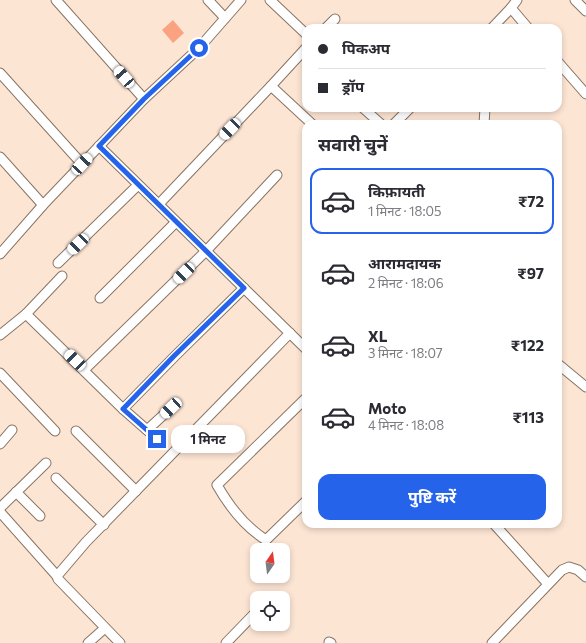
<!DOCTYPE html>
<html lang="hi">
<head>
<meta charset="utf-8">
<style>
  body { margin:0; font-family:Commissioner,"Noto Sans Devanagari",sans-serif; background:#f2f2f3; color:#2b2b33; height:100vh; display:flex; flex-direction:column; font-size:15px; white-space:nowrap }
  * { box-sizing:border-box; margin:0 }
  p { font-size:13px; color:#7c7c81 }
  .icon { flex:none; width:22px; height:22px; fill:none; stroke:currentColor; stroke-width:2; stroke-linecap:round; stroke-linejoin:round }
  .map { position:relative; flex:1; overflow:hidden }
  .side { position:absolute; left:302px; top:120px; width:260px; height:408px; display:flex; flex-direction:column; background:#fff; border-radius:12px; box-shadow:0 2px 6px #0003 }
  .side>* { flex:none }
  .top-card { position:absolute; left:302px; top:24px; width:260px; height:88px; border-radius:12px; box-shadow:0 2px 6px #0003; display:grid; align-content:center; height:88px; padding:0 16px; background:#fff }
  .needle { width:26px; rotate:14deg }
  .fabs { position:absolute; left:250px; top:543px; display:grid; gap:8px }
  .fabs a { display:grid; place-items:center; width:40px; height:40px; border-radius:8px; background:#fff; box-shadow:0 2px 6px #0003; font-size:20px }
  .end { position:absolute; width:18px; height:18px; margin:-9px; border:5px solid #2563eb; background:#fff; box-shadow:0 0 0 2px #fff }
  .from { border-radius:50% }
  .bubble { position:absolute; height:28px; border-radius:12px; background:#fff; box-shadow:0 2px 6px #0003; font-size:13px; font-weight:700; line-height:28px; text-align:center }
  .car { position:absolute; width:12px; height:24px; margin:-12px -6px; border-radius:5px; box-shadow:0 0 3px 1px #0007; background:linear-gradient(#fff 24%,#345 0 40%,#fff 0 76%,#345 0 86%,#fff 0) }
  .top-card b { display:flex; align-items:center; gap:14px; height:38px; font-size:15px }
  .top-card b+b { border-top:1px solid #e1e1e2 }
  .top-card i { width:10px; height:10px; background:#2b2b33 }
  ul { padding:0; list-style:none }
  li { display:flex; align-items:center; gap:12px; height:66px; margin:0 8px 6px; padding:0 8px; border:2px solid transparent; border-radius:12px }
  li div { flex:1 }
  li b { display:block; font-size:15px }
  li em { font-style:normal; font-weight:700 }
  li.selected { border-color:#2563eb }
  li>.icon { width:36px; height:36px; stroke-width:1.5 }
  h2 { padding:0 16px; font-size:18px; line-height:48px }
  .cta { display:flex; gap:8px; margin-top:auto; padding:8px 16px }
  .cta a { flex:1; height:46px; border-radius:12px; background:#2563eb; color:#fff; font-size:16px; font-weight:700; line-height:46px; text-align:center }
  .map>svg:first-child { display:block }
</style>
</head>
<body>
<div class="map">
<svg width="586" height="643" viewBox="0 0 586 643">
  <rect width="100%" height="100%" fill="#fde5d4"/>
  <path fill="#fba381" d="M173,20L184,33L173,43L162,30Z"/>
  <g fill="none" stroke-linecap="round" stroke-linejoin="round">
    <defs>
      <g id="minor">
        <path d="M56,0L144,99"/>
        <path d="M208,0L225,18"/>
        <path d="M270,0L306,34"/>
        <path d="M517,0L511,8L528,28"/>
        <path d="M575,0L586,11"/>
        <path d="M326,28L335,19"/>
        <path d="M492,28L511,8"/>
        <path d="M558,62L586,94"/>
        <path d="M0,73L82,164"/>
        <path d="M271,86L306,48"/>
        <path d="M363,108L381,124"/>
        <path d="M394,124L410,108"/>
        <path d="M484,124L485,108"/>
        <path d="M99,146L306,349"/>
        <path d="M0,157L43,205"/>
        <path d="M159,204L271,86L312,124"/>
        <path d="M0,254L43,205L144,99L199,48L241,0"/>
        <path d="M58,263L138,185"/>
        <path d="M100,298L176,222"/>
        <path d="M26,314L123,409L147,430L171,408"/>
        <path d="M0,335L26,314L62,276"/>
        <path d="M558,364L586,387"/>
        <path d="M84,370L206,251L277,175"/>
        <path d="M0,373L55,431"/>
        <path d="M306,398L217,485C229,506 245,527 266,540L306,501"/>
        <path d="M123,409L175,356L244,288"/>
        <path d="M147,430L157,439"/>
        <path d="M76,431L136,491"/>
        <path d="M0,444L12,430"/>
        <path d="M56,478L104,525"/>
        <path d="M16,492L40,516"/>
        <path d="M0,508L46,463"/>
        <path d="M0,512L57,576"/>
        <path d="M494,524L548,584"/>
        <path d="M329,642L331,643"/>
        <path d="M88,643L105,628"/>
        <path d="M120,643L58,579L57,576L86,542L290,333"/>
        <path d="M226,643L257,611"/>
        <path d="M492,643L562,570L569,567L578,570L586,577"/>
      </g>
    </defs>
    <use href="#minor" stroke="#887464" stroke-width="11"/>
    <use href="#minor" stroke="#fff" stroke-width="9"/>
  </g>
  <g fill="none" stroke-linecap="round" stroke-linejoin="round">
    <path stroke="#2563eb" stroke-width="5" d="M157,439L123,409L174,356L244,288L99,146L144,99L199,48"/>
  </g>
</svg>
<div class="fabs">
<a><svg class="needle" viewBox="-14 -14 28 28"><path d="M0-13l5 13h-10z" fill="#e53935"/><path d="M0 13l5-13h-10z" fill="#7c7c81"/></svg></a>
<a><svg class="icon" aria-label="locate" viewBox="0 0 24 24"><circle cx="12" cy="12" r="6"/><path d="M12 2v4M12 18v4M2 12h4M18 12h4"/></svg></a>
</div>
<i class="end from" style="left:199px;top:48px"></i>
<i class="end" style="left:157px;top:439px"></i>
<div class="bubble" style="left:171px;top:425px;width:74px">1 मिनट</div>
<i class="car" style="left:124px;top:77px;rotate:319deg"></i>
<i class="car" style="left:230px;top:129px;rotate:224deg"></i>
<i class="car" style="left:82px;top:164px;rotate:43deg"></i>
<i class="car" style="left:78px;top:244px;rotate:226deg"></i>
<i class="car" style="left:184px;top:273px;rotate:226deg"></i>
<i class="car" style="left:75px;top:360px;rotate:314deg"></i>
<i class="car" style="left:171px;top:408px;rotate:227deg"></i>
<div class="top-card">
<b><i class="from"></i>पिकअप</b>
<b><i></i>ड्रॉप</b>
</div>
<section class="side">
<h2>सवारी चुनें</h2>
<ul>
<li class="selected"><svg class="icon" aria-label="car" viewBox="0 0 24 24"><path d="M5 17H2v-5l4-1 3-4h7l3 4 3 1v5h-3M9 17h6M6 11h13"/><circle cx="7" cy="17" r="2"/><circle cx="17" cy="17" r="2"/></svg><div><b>किफ़ायती</b><p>1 मिनट · 18:05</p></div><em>₹72</em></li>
<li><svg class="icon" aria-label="car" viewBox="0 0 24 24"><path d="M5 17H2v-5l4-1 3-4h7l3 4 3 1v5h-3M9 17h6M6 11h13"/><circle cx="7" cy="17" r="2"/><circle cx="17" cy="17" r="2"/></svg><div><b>आरामदायक</b><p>2 मिनट · 18:06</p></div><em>₹97</em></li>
<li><svg class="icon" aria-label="car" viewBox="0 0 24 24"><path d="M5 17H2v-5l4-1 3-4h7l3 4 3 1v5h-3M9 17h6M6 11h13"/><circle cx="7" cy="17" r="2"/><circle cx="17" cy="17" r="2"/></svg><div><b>XL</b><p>3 मिनट · 18:07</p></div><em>₹122</em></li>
<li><svg class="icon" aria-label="car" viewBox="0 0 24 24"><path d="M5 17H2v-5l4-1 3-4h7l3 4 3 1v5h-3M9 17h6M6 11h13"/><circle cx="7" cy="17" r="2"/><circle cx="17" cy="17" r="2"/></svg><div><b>Moto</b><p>4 मिनट · 18:08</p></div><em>₹113</em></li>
</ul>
<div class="cta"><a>पुष्टि करें</a></div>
</section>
</div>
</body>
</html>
